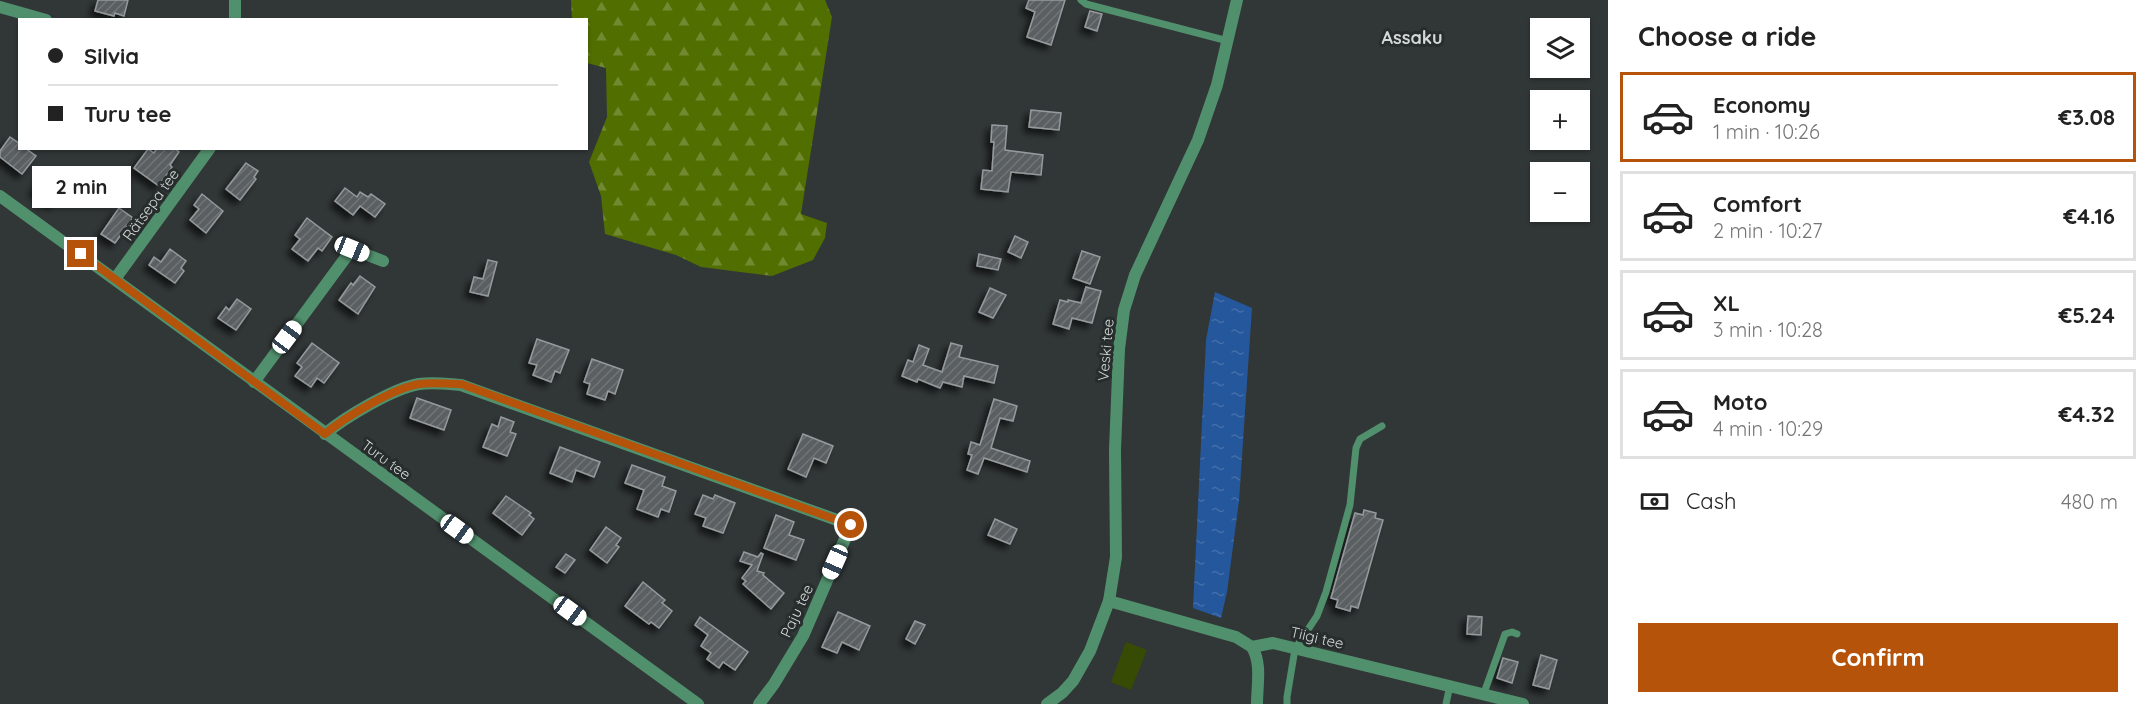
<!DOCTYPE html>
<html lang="en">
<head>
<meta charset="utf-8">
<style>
  body { margin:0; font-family:Quicksand,sans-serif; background:#f6f6f6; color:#222; height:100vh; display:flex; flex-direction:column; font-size:22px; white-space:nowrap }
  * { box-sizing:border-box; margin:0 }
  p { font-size:20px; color:#767676 }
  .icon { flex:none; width:33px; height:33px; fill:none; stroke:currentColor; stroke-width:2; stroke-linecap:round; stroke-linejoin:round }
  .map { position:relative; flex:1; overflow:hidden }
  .details { display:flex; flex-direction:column; background:#fff; width:540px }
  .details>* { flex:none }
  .hud { position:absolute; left:18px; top:18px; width:570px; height:132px; border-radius:0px; box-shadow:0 2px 4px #0004; display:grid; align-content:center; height:132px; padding:0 30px; background:#fff }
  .fabs { position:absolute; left:1530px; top:18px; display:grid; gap:12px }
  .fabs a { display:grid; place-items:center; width:60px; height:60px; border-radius:0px; background:#fff; box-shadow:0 2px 4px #0004; font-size:30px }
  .end { position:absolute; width:27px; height:27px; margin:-14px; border:8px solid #b45309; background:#fff; box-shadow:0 0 0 3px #fff }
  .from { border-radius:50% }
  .bubble { position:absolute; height:42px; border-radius:0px; background:#fff; box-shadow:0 2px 4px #0004; font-size:20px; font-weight:700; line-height:42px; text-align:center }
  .car { position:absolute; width:18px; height:36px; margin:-18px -9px; border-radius:8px; box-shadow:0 0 4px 2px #0007; background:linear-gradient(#fff 24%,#345 0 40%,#fff 0 76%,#345 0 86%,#fff 0) }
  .hud b { display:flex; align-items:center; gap:21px; height:57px; font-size:22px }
  .hud b+b { border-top:2px solid #e0e0e0 }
  .hud i { width:15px; height:15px; background:#222 }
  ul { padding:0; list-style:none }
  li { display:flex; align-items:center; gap:18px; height:90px; margin:0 12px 9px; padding:0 18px; border:3px solid #e0e0e0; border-radius:0px }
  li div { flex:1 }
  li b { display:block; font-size:22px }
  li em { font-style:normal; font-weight:700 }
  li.current { border-color:#b45309 }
  li>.icon { width:54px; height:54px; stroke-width:1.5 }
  h2 { padding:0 30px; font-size:27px; line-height:72px }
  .pay { display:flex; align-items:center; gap:15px; height:66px; padding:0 30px; font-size:22px }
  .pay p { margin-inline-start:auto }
  .cta { display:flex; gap:12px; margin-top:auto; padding:12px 30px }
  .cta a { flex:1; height:69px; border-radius:0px; background:#b45309; color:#fff; font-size:24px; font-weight:700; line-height:69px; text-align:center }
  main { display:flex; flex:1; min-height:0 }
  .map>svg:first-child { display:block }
</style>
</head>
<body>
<main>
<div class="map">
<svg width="1608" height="704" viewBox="0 0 1608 704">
  <defs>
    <pattern id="forest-firs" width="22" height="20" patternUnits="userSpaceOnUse" patternTransform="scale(1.5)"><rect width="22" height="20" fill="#516e00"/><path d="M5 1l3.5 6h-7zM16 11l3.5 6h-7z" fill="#718931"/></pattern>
    <pattern id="water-ripples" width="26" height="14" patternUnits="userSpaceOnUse" patternTransform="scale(1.5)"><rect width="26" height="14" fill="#25579d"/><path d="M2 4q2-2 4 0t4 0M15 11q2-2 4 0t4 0" fill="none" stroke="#446eaa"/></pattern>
    <pattern id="building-hatch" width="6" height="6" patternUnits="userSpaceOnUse" patternTransform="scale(1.5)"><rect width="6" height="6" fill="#5a5f62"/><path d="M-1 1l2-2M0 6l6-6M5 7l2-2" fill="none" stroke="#717578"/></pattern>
    <filter id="shadow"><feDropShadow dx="-5" dy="5" stdDeviation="3" flood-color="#0009"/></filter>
  </defs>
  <rect width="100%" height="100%" fill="#313636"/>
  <path fill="#374b04" d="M1126,642L1147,650L1131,690L1111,682Z"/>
  <path fill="url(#forest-firs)" d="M571,0H825L832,17L801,214L827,223L825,238L813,260L772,276L701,267L676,255L605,234L601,196L589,162L607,117L606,68L587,63L586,20L572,19Z"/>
  <path fill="url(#water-ripples)" d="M1215,292L1252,308L1239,501L1227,592L1221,618L1193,608L1206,340Z"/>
  <g fill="url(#building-hatch)" stroke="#959b9d" stroke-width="1.5" filter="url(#shadow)">
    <path d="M98,0H128L124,16L115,13L114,16L95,11Z"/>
    <path d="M1029,0H1065L1051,45L1027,37L1035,12L1026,8Z"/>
    <path d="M1090,11L1102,14L1097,31L1085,27Z"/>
    <path d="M1031,110L1061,113L1059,130L1029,127Z"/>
    <path d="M992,125L1007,126L1005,150L1043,155L1041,175L1011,172L1008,192L981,189L983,170L992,171L994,142H991Z"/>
    <path d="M10,137L20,144V148H25L36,156L22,174L0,157V151Z"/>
    <path d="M157,148H174L179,152L170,165L172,167L159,186L134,168L148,149L154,153Z"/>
    <path d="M246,163L258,171L254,177L256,179L240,200L226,189Z"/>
    <path d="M44,176L63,190L53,204L34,190Z"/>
    <path d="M345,188L357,197L360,192L368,197L371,194L385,204L375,217L360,206L353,215L335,201Z"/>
    <path d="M202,194L223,211L206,233L190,220L199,209L194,205Z"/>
    <path d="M119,208L133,218L115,243L101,234Z"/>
    <path d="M307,218L332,237L322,251L318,248L308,261L292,249L300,239L295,235Z"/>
    <path d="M1015,236L1028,242L1021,258L1008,252Z"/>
    <path d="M170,249L186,261L181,268L184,271L175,283L149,265L154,257L161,262Z"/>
    <path d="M1082,251L1100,257L1090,284L1073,278Z"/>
    <path d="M979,254L1001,259L998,270L977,266Z"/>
    <path d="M488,260L497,262L488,296L470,292L474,277L483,279Z"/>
    <path d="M360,276L375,287L358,314L339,300L351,283L353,285Z"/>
    <path d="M1086,287L1101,291L1092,323L1072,318L1069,329L1053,324L1060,300L1068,302V300L1081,303Z"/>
    <path d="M990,288L1006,295L993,318L979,312Z"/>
    <path d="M237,299L251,309L236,330L218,318L226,307L229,310Z"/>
    <path d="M537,339L569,350L560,373L555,371L551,382L533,375L537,365L529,363Z"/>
    <path d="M312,343L339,363L324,383L317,378L311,387L295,376L302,367L297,363Z"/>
    <path d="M951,343L962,346L959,357L998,366L994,383L964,376L962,387L943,382L940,388L918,379L917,382L902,376L908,360L913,362L919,345L929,349L923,365L942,372Z"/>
    <path d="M592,359L623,370L615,394L608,391L605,400L587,394L590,384L584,382Z"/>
    <path d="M417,398L451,410L444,430L410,418Z"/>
    <path d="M994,399L1017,406L1013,421L1000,418L991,448L1030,461L1027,472L984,458L978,474L967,470L972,455L968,454L971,442L980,445Z"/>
    <path d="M501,417L514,422L510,432L516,434L507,456L483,447L492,424L498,427Z"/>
    <path d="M803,434L833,446L826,463L814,458L806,477L788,469Z"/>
    <path d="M560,447L600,462L594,477L576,470L572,482L550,473Z"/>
    <path d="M632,465L665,477L662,486L676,491L669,512L661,509L658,517L637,509L644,490L625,483Z"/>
    <path d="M703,495L713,499L715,495L735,503L723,533L703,526L706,518L695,514Z"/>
    <path d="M506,496L531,513L529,515L534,519L522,535L493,513Z"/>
    <path d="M1364,510L1376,513L1375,518L1383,520L1358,608L1351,606L1350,611L1336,607L1338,600L1331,598L1355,513L1363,515Z"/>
    <path d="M776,515L794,522L789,535L804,540L796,560L764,548Z"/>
    <path d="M995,519L1017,529L1010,544L988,535Z"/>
    <path d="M606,527L621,538L616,545L619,547L607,563L590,550Z"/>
    <path d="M744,552L758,557L761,553L763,554L757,571L764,573L763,575L784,593L771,609L743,584L746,581L742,578L752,565L740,561Z"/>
    <path d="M566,554L575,560L565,573L556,567Z"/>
    <path d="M643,582L665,600L662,603L672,611L659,628L651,622L649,624L625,606Z"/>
    <path d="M838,612L870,626L859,650L842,642L837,653L822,647Z"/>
    <path d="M1468,616L1482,617L1481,635L1467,634Z"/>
    <path d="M700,617L748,652L735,670L723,662L719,668L707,659L711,653L701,646L708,635L695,625Z"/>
    <path d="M915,621L925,625L915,644L906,639Z"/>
    <path d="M1541,655L1557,660L1549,689L1533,685Z"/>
    <path d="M1503,658L1518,662L1512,683L1497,678Z"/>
  </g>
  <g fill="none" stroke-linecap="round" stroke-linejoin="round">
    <g stroke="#51906d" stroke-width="7">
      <path d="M1081,0L1086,4L1228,41"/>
      <path d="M1484,693L1505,634L1512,632L1517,634"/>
      <path d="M1287,704V697L1295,649L1317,616L1326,592L1350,505L1356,448L1360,439L1382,426"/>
      <path d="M1446,704L1450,685"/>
    </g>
    <g stroke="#51906d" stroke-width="12">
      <path d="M0,7L46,20"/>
      <path d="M235,20V0"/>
      <path d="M0,196L698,704"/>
      <path d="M115,279L210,148"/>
      <path d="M254,382L352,249L383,261"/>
      <path d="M325,434C345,417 394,388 419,384C433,382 447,384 461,385L851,525L803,636L774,684L759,704"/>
      <path d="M1109,601L1236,637L1252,647L1273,643L1523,704"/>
      <path d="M1252,647C1262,664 1257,685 1257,704"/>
      <path d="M1047,704L1062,693L1073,681L1090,651L1109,601L1116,557L1115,450L1119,349L1124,310L1135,275L1198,140L1217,85L1237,0"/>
    </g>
  </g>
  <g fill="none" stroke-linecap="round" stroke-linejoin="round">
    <path stroke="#b45309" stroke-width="8" d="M81,254L325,434C345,417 394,388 419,384C433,382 447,384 461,384L851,525"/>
  </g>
  <g text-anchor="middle" stroke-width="6" stroke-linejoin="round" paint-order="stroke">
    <g font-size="15" fill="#d4d8d7" stroke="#272c2c">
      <text transform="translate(151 205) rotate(-54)" y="5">Rätsepa tee</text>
      <text transform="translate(1106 350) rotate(-85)" y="5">Veski tee</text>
      <text transform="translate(386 460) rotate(36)" y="5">Turu tee</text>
      <text transform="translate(797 611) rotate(-65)" y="5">Paju tee</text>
      <text transform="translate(1317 638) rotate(13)" y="5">Tiigi tee</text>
    </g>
    <g font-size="18" font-weight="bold" fill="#d4d8d7" stroke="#272c2c">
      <text x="1412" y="44">Assaku</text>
    </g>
  </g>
</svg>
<div class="fabs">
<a><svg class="icon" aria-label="layers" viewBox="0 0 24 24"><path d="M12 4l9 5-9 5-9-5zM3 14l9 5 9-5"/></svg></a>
<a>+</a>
<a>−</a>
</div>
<i class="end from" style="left:851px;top:525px"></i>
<i class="end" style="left:81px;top:254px"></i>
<div class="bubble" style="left:32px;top:166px;width:99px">2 min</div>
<i class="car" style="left:352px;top:249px;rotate:112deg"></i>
<i class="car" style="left:287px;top:337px;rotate:37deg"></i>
<i class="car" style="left:457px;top:529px;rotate:126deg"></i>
<i class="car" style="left:835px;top:562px;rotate:204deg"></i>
<i class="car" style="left:570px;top:611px;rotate:126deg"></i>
<div class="hud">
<b><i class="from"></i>Silvia</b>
<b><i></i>Turu tee</b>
</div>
</div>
<section class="details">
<h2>Choose a ride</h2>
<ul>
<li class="current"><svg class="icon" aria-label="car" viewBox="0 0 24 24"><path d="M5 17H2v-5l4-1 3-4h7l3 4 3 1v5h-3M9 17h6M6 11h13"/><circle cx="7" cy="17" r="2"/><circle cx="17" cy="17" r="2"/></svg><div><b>Economy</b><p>1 min · 10:26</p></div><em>€3.08</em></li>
<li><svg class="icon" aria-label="car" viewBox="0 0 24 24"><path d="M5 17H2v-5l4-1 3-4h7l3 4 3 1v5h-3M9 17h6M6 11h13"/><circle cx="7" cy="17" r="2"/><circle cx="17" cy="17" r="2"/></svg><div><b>Comfort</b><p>2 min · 10:27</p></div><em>€4.16</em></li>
<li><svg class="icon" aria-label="car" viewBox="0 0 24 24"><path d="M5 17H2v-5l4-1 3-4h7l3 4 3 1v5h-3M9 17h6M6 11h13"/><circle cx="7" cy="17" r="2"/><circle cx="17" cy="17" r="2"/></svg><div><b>XL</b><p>3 min · 10:28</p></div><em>€5.24</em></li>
<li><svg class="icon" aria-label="car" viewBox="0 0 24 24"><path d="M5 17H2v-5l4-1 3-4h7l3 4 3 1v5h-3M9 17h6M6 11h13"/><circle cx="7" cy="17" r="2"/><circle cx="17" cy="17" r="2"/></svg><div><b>Moto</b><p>4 min · 10:29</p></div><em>€4.32</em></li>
</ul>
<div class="pay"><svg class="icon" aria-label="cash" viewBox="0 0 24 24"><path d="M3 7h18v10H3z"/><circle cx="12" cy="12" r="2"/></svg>Cash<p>480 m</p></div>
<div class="cta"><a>Confirm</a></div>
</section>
</main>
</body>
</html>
